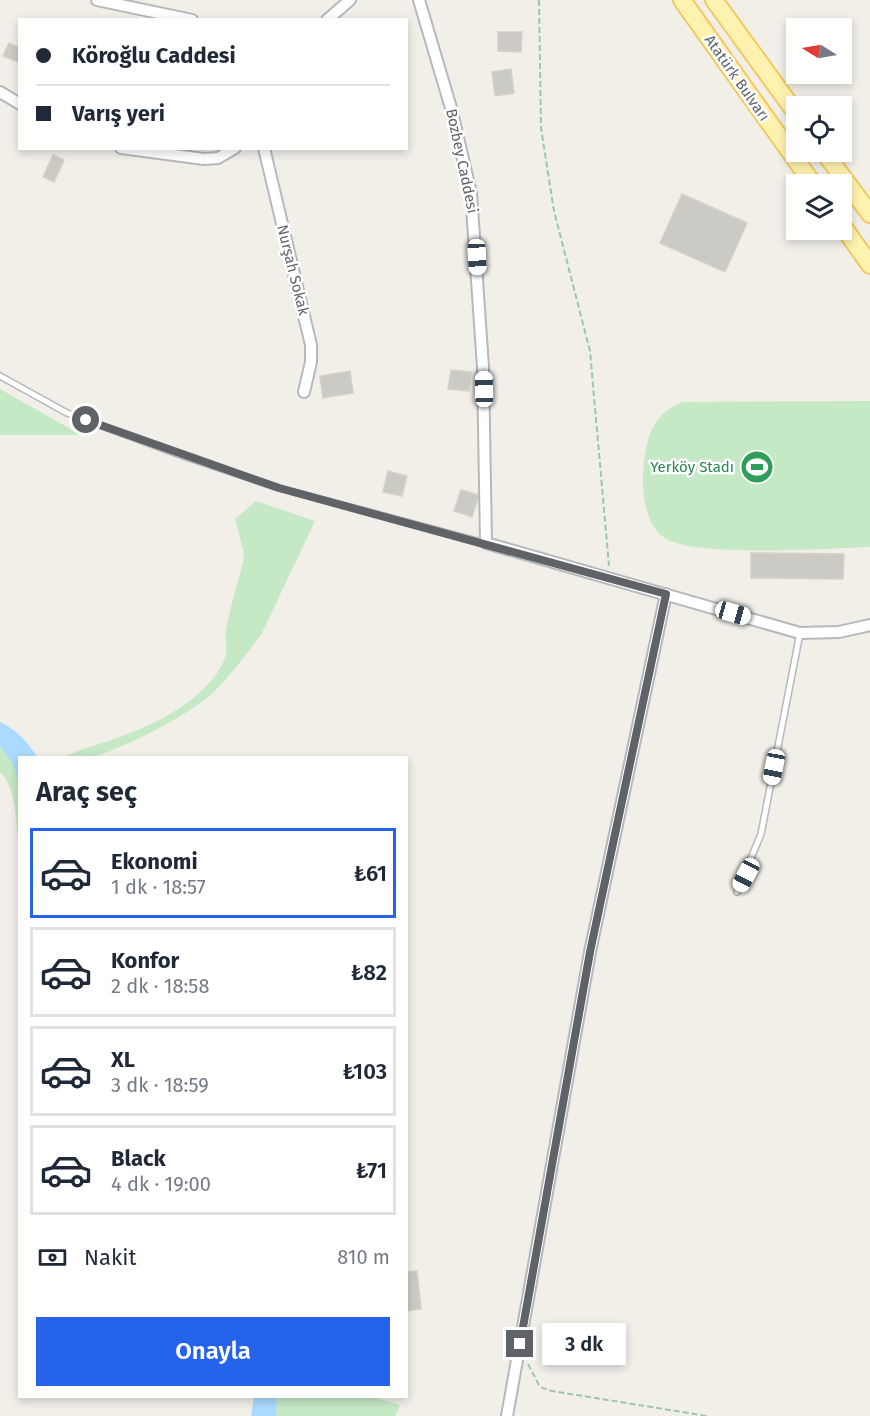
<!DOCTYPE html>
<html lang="tr">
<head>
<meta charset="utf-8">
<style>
  body { margin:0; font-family:"Fira Sans",sans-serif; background:#f2f2f3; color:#1f2937; height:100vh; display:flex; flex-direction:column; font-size:22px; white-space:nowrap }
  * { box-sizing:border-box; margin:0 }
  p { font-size:20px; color:#747a83 }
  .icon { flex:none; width:33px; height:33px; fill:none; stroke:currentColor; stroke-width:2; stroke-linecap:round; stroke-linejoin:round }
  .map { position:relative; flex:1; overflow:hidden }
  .sheet { position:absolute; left:18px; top:756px; width:390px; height:642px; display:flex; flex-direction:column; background:#fff; border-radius:0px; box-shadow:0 3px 9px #0003 }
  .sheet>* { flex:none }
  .hud { position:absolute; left:18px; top:18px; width:390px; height:132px; border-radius:0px; box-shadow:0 3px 9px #0003; display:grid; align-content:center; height:132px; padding:0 18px; background:#fff }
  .needle { width:39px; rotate:281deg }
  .controls { position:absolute; left:786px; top:18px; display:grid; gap:12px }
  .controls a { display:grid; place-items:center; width:66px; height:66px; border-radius:0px; background:#fff; box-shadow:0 3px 9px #0003; font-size:30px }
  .end { position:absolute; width:27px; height:27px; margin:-14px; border:8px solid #5f6368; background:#fff; box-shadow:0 0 0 3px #fff }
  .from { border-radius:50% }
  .bubble { position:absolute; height:42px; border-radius:0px; background:#fff; box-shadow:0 3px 9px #0003; font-size:20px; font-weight:600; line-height:42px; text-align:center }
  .car { position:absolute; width:18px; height:36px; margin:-18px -9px; border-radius:8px; box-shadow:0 0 4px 2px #0007; background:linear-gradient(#fff 24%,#345 0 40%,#fff 0 76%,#345 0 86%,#fff 0) }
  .hud b { display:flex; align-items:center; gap:21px; height:57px; font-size:22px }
  .hud b+b { border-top:2px solid #e0e1e3 }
  .hud i { width:15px; height:15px; background:#1f2937 }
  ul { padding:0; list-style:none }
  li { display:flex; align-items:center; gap:18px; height:90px; margin:0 12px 9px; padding:0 6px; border:3px solid #e0e1e3; border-radius:0px }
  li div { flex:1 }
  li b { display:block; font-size:22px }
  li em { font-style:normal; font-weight:600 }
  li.on { border-color:#2563eb }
  li>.icon { width:54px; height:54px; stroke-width:1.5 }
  h2 { padding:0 18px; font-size:27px; line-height:72px }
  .pay { display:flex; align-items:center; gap:15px; height:66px; padding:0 18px; font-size:22px }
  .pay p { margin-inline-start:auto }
  .cta { display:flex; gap:12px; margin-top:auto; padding:12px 18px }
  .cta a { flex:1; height:69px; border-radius:0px; background:#2563eb; color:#fff; font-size:24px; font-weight:600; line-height:69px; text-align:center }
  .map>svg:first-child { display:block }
</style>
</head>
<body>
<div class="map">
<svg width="870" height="1416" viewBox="0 0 870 1416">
  <rect width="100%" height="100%" fill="#f1efe8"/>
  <g fill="#c5e8c5">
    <path d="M0,389L81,435H0Z"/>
    <path d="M870,401V547C829,548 689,559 662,536C643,520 641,486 644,463C647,434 654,414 682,402Z"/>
    <path d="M256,501L315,521L262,633C247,654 231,675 213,693C191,714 116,753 87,758C80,759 71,758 64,757C86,746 110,742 133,732C166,719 212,693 225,658C228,650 225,639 226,631C230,608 237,585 243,563L244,553L235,519Z"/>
    <path d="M0,746C28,766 19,815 19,845C15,822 18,790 0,772Z"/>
    <path d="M277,1397H373L400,1405L395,1416H276Z"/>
  </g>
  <g fill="#aadaff">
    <path d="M0,722C17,730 28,742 37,757L20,758L19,782L12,762L0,746Z"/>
    <path d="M254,1397H277L276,1416H251Z"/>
  </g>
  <g fill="#cccac5" stroke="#d6d1c6" stroke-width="1.5">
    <path d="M498,32H522L521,52L498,51Z"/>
    <path d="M9,43L20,48V63L3,56Z"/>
    <path d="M511,69L514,93L495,96L492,72Z"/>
    <path d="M53,155L64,160L54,182L43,177Z"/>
    <path d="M682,194L747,223L725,272L660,243Z"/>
    <path d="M451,370L471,372L469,391L448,389Z"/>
    <path d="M350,371L353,393L323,398L320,376Z"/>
    <path d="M388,471L407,476L402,496L383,492Z"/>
    <path d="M461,490L479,495L472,517L454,511Z"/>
    <path d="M751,553L844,554L843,579L751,578Z"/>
    <path d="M417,1271L421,1309L407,1311L406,1272Z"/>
  </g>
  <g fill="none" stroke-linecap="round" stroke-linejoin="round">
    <defs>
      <g id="service">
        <path d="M0,376L67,413L183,456L279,488L485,543"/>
        <path d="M737,892L761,834L800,633"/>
      </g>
      <g id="minor">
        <path d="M97,0L192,20"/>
        <path d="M419,0L451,108L471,193L483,367L486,543L800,633L839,632L870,625"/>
        <path d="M327,20L350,0"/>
        <path d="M0,92L20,104"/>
        <path d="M121,148L204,159L218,158L235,148"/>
        <path d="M264,148L311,345V362L304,392"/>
        <path d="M507,1416L590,952L666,594"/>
      </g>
      <g id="primary">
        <path d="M682,0L813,184"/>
        <path d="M714,0L796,113"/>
        <path d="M824,152L870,214"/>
        <path d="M842,225L870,265"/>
      </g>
    </defs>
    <use href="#service" stroke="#b5b8bc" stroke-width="8"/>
    <use href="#minor" stroke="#b5b8bc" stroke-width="14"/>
    <use href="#primary" stroke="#f2c960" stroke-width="20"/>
    <g stroke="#9cc7a9" stroke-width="2" stroke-dasharray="6 3" stroke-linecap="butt">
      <path d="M539,0L541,128L554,211L590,351L609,566"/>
      <path d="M528,1364L540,1387L552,1391L707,1416"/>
    </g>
    <use href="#service" stroke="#fff" stroke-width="5"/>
    <use href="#minor" stroke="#fff" stroke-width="10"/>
    <use href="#primary" stroke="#fff2af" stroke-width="16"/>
  </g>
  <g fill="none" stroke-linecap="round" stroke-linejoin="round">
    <path stroke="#5f6368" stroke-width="8" d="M86,420L279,488L666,594L590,952L520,1344"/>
  </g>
  <defs>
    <symbol id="stadium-disc" viewBox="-11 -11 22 22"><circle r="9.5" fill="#2e9e5b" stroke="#fff"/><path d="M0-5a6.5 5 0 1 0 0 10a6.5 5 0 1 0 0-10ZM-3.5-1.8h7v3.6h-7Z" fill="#fff"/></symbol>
  </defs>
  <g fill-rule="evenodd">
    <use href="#stadium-disc" x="738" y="448" width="38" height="38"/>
  </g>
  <g text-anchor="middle" stroke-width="5" stroke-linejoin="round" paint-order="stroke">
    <g font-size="15" fill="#5f6368" stroke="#fff">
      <text transform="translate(737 78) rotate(55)" y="5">Atatürk Bulvarı</text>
      <text transform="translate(462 161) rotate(78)" y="5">Bozbey Caddesi</text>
      <text transform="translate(293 270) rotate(76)" y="5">Nurşah Sokak</text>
    </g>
    <g font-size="15" fill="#27864d" stroke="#fff" text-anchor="end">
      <text x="734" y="472">Yerköy Stadı</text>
    </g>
  </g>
</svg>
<div class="controls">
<a><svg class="needle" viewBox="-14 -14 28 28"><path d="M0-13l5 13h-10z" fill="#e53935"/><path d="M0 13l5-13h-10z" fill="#747a83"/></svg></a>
<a><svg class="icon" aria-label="locate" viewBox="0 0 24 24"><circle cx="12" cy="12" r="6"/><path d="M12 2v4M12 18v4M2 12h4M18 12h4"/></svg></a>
<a><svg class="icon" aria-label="layers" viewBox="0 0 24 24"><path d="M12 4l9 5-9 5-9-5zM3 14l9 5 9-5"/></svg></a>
</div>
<i class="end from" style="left:86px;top:420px"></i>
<i class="end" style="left:520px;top:1344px"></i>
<div class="bubble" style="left:542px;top:1323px;width:84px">3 dk</div>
<i class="car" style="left:477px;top:257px;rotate:177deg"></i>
<i class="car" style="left:484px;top:389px;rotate:359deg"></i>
<i class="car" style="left:733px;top:613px;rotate:106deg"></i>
<i class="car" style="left:774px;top:767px;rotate:191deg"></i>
<i class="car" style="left:746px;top:875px;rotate:208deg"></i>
<div class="hud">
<b><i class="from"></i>Köroğlu Caddesi</b>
<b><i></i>Varış yeri</b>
</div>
<section class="sheet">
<h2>Araç seç</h2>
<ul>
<li class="on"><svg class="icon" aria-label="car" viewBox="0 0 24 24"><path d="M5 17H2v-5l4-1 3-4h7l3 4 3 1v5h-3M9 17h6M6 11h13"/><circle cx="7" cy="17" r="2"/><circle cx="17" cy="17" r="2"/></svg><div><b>Ekonomi</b><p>1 dk · 18:57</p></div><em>₺61</em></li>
<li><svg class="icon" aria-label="car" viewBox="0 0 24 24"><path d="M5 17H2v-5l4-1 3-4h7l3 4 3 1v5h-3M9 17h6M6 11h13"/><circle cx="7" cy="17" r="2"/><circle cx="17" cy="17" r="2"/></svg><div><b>Konfor</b><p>2 dk · 18:58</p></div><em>₺82</em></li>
<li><svg class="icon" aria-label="car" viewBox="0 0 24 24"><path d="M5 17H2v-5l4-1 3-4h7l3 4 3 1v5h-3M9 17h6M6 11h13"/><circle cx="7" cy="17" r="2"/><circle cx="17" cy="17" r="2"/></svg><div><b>XL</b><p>3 dk · 18:59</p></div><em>₺103</em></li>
<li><svg class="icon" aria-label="car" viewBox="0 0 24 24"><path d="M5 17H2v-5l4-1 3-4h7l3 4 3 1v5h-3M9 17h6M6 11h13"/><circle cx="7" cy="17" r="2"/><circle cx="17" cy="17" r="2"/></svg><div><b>Black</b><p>4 dk · 19:00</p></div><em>₺71</em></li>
</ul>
<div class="pay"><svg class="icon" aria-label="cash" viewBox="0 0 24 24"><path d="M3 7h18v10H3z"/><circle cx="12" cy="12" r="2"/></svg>Nakit<p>810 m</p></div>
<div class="cta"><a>Onayla</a></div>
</section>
</div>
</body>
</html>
